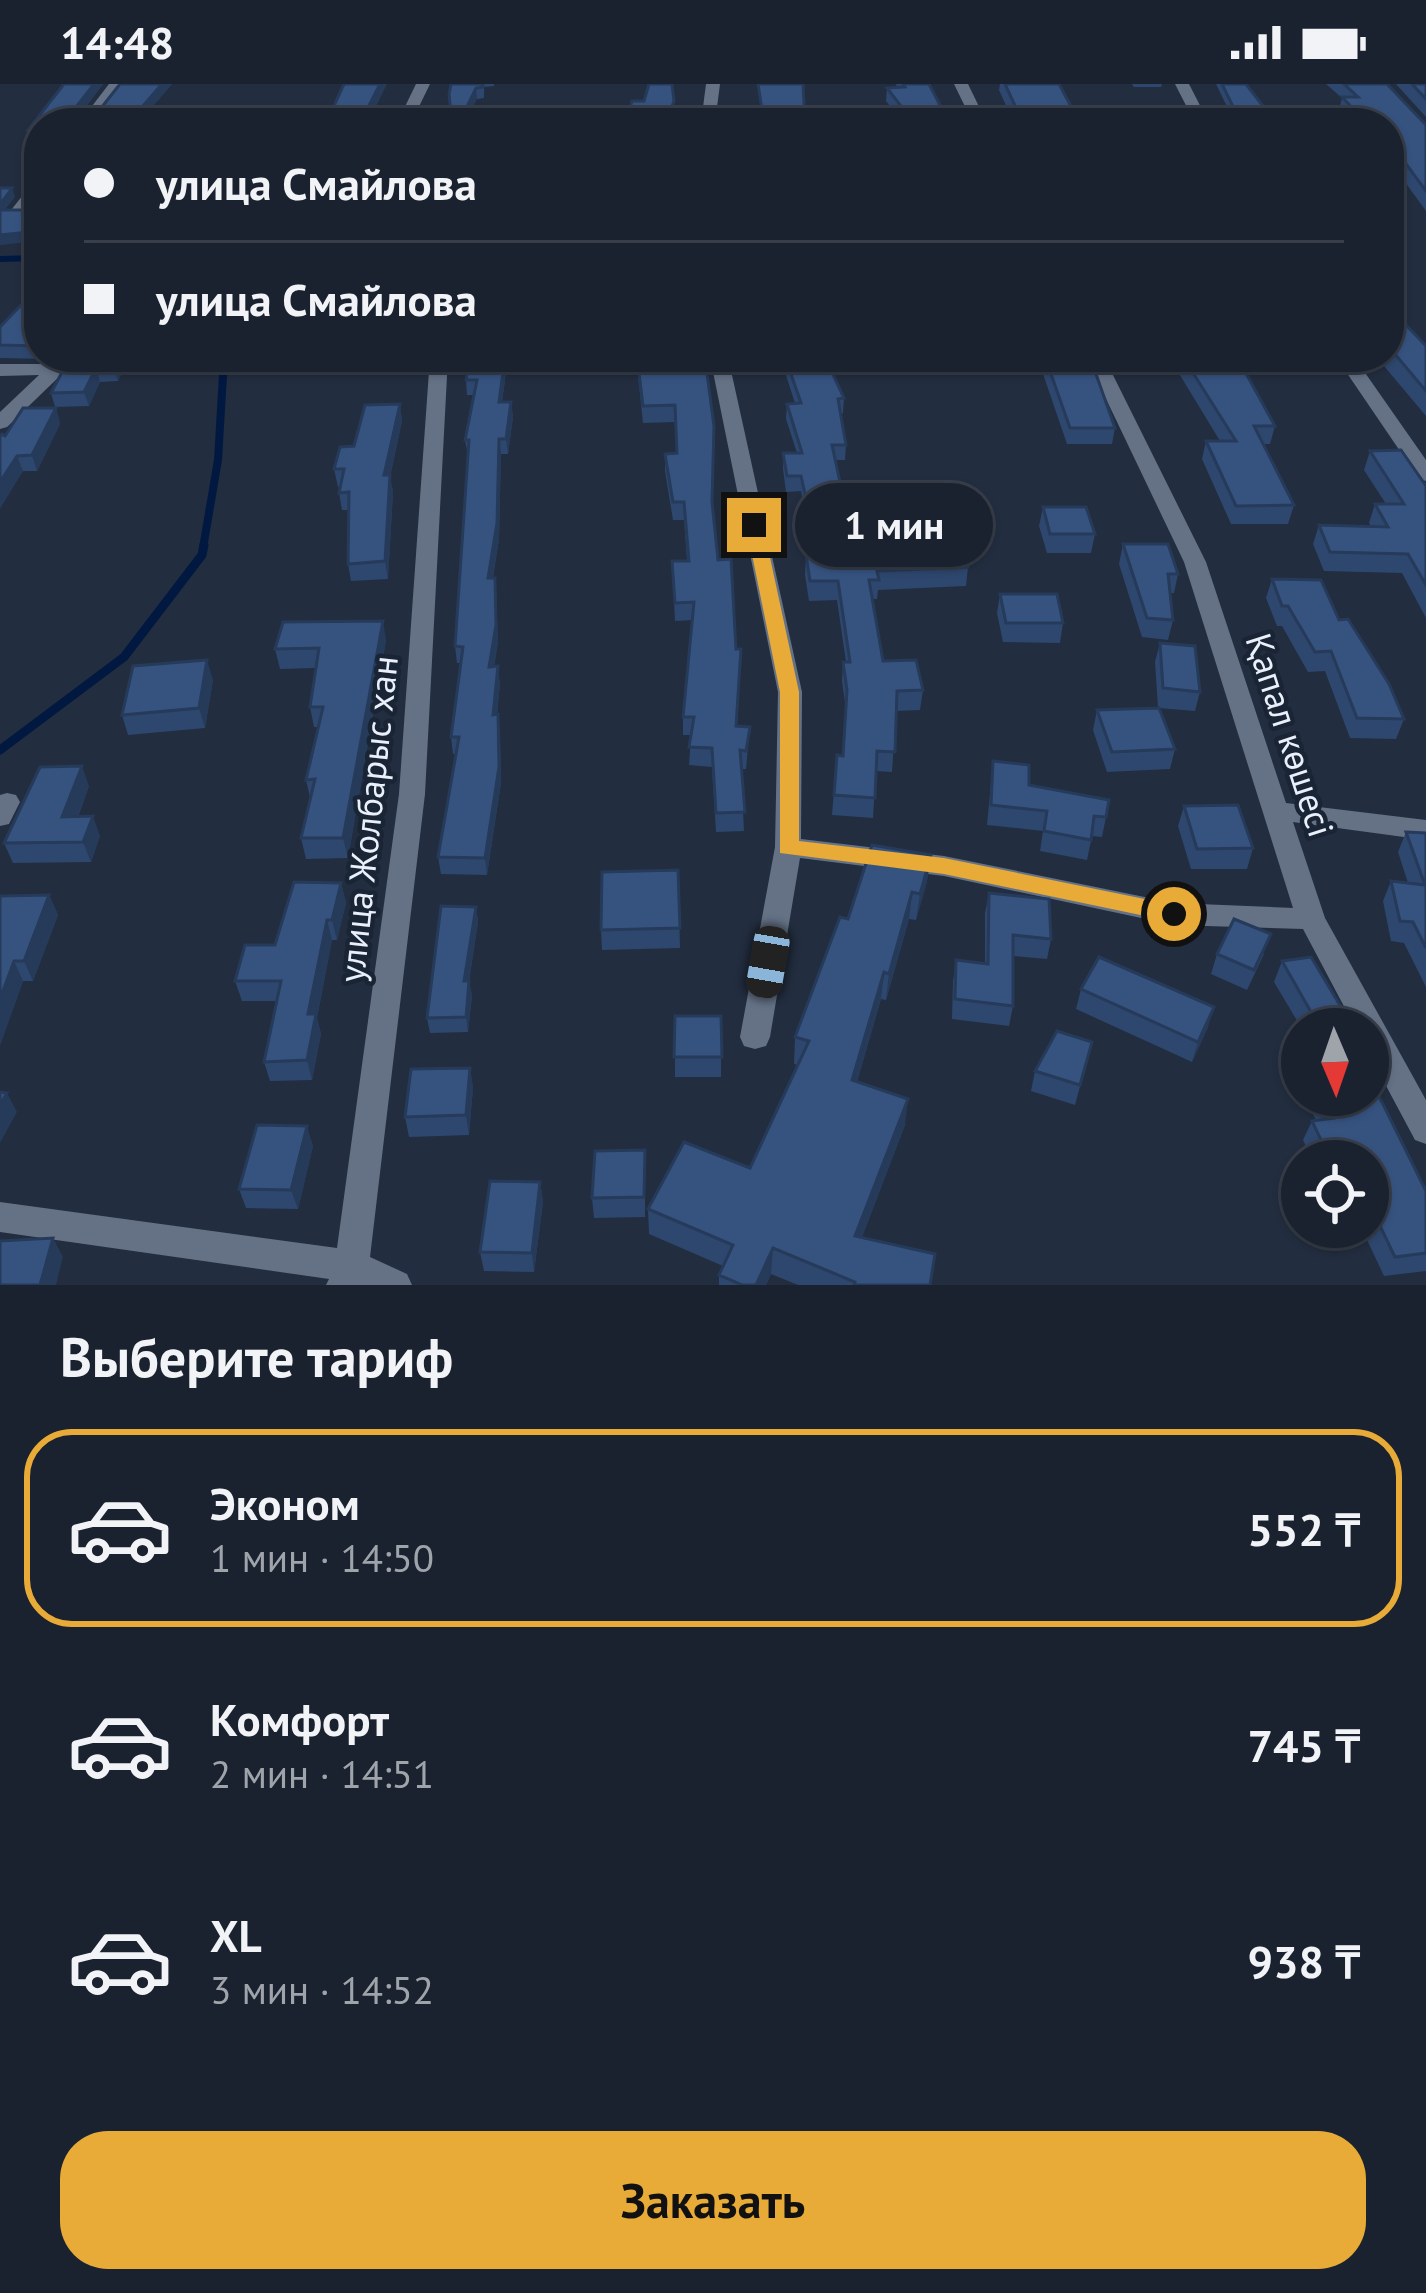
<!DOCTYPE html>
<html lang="ru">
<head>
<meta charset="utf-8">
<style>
  body { margin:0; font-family:"PT Sans",sans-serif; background:#232a37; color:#f1f3f6; height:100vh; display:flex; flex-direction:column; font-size:45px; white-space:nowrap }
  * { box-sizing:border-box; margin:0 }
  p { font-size:39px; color:#9fa4aa }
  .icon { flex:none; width:66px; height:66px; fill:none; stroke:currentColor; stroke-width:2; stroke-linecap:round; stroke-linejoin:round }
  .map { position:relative; height:1201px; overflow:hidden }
  .panel { display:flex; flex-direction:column; background:#1a222f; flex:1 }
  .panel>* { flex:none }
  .guide { position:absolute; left:24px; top:24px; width:1380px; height:264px; border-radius:48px; box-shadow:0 3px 9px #0004,0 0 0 3px #383f4b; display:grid; align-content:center; height:264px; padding:0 60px; background:#1a222f }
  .needle { width:78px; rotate:178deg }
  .fabs { position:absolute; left:1281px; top:924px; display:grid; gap:24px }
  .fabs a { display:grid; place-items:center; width:108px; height:108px; border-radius:50%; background:#1a222f; box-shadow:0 3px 9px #0004,0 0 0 3px #383f4b; font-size:60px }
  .end { position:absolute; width:54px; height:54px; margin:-27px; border:15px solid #e8ab37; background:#111; box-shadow:0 0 0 6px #111 }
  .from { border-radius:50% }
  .bubble { position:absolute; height:84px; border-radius:42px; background:#1a222f; box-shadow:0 3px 9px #0004,0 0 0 3px #383f4b; font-size:39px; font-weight:700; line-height:84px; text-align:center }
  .car { position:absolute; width:36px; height:72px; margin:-36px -18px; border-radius:15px; box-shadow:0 0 9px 3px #0007; background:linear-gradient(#222 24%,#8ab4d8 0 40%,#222 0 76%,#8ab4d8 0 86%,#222 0) }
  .guide b { display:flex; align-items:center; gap:42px; height:114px; font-size:45px }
  .guide b+b { border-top:3px solid #383f4b }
  .guide i { width:30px; height:30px; background:#f1f3f6 }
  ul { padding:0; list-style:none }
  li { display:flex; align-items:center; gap:36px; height:198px; margin:0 24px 18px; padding:0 36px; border:6px solid transparent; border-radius:48px }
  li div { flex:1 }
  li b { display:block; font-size:45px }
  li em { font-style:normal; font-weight:700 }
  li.selected { border-color:#e8ab37 }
  li>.icon { width:108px; height:108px; stroke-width:1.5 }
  h2 { padding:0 60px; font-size:54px; line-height:144px }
  .cta { display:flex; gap:24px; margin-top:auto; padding:24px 60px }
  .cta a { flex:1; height:138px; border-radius:48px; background:#e8ab37; color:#111; font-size:48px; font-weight:700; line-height:138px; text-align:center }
  .status { display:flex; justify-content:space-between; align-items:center; height:84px; padding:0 60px; background:#1a222f; direction:ltr }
  .status svg { height:33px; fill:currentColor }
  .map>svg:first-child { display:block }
</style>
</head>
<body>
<div class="status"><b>14:48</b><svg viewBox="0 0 49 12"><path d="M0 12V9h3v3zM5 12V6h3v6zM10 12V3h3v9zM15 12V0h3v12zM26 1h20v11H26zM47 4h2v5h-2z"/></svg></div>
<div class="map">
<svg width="1426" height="1201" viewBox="0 0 1426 1201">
  <rect width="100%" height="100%" fill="#222d3f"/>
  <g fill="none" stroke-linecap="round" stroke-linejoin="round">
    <path stroke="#011941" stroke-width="6" d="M0,175L39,174"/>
    <path stroke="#011941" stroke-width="8" d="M203,464L218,376L223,291L233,273"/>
    <path stroke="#011941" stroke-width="9" d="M0,666L124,573L202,471L204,461"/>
    <g fill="#657286" fill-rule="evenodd">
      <path d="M109,0H123L93,39H79Z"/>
      <path d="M416,0H430L411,39H397Z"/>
      <path d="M706,0H720L715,39H701Z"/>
      <path d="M954,0H968L987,39H973Z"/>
      <path d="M1175,0H1189L1209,39H1195Z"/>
      <path d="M39,95V110L22,133H10L8,130L34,97Z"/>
      <path d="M27,200H39V211L27,208Z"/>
      <path d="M53,273H71L63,289L7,343L0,345V328L39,291L0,292V280H50Z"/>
      <path d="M430,273H448L425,710L370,1173L407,1190L412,1201H326L329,1195L0,1148V1118L337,1164L399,710Z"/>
      <path d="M710,273H728L802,608L801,755L944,772L1174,819L1293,824L1184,478L1086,273H1104L1206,478L1286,719L1426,736V756L1293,738L1325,834L1426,1016V1060L1415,1056L1368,968V945H1356L1303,845L1174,841L944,792L800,774L770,953L766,962L755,965L744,962L740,953L775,763L778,608Z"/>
      <path d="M1336,273H1354L1426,376V397L1419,395Z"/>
      <path d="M7,709L16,711L20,718L9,740L0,742V711Z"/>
    </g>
  </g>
  <g fill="#2e476e">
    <path d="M64,0H103L78,33H94L120,0H172L138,39H39V55H30L28,46Z"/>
    <path d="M451,0H494V2L484,3V14L477,15Z"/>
    <path d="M896,0H929L942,25V34L945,39H903L886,17L887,4L897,3Z"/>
    <path d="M1000,0H1059L1080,39H1014L999,6Z"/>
    <path d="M1132,0H1162L1161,3H1134Z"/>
    <path d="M1216,0H1246L1276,39H1235Z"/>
    <path d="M1326,0H1387L1426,41V127L1397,87H1389V39H1350L1339,26L1342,14Z"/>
    <path d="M1396,0H1426V33Z"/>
    <path d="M39,219V273H49L47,275L0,274V243Z"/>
    <path d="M1389,223L1426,262V332L1379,276L1380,273H1389Z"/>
    <path d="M70,273H129L118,297L100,298L89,322L55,323L51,309Z"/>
    <path d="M469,273H508L502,318H511L513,333L508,370H501L499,455L493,494H495L496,510L498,558L494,583L500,599L497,630L500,647L501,699L487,791L441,790L438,773L456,670H453L451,653L461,579H457L455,562L468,372L465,356L474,311H467L466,296Z"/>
    <path d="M636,273H689L713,422L718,476L736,565H741L737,642L750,643L746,685H741L744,747L716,748L712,683L689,681L691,651H683V633L692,536L675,537L672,477H687L684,436H673L665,387V370L677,369L676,338L643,339Z"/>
    <path d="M769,273H825L844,314L843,329L841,330L846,361L845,376H835L843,412L842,428L805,429L801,407L786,408L783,385V369H797L786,335L787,320L795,319L782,279L772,280Z"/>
    <path d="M1007,273H1090L1115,344L1112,360H1067L1041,284L1013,286Z"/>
    <path d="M1169,273H1237L1275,342L1270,360H1263L1294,421L1288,440H1231L1202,375L1206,357H1220Z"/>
    <path d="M400,320L402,337L390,393L393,408L388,495L351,497L348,480L349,426H342L339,409L340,403H338L334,385L354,362Z"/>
    <path d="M56,324L60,340L37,387H23L7,411L5,352Z"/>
    <path d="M1370,367L1426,402V534L1402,489L1324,487L1313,460L1319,441L1371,442L1369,439L1375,420H1386L1364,386Z"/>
    <path d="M849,423L900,458L968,483L966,502L878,506L877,515H872L883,577L923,606L920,626L896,627L892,688L876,687L873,734L832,731L837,671L843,672L846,626L842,597L843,578H846L837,516L809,517L805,491L806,471L858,470L848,442Z"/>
    <path d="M1043,423L1095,450L1091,469H1047L1039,442Z"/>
    <path d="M1123,460L1178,490L1174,509H1170L1173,536L1168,556L1142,553L1119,480Z"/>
    <path d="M1272,495L1339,536L1404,635L1396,655L1350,654L1325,587L1308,588L1282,542H1277L1266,514Z"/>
    <path d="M1000,510L1063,539L1060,559L1003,558L997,529Z"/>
    <path d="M386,556L348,774L306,775L301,754L310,713L306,696L318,643H314L310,623L316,584L280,585L275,565Z"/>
    <path d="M1160,559L1200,608L1195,627L1158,624L1155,578Z"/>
    <path d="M213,596L205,644L128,651L122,631Z"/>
    <path d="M1097,626L1175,665L1170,685L1107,688L1093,646Z"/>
    <path d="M993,677L1029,701L1106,733L1102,753L1092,752L1087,776L1040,767L1043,747L987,741Z"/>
    <path d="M89,702L78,733L100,752L91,778L13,779L4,759Z"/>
    <path d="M1184,722L1253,764L1247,785H1191L1178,742Z"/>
    <path d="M1406,748L1426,749V903L1404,859L1391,857L1383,817L1391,797L1408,799L1398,768Z"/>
    <path d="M931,771L927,797L916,836L909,835L886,916L881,915L857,998L905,1041L862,1153L930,1201H798L771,1190L766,1201H719V1191L723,1182L649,1150L648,1125L750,1084L798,981L794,980L795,953L848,835Z"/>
    <path d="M678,786L680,864L602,866L601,846Z"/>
    <path d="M341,799L346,819L337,856H332L317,934L321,950L312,996L270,997L264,978L277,917H242L235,897Z"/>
    <path d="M989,809L1051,855L1047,875L1013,872V922L1009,942L952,935L953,897L956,876L985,880V829Z"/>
    <path d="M49,811L58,831L33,897H23L0,961V812Z"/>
    <path d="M476,823L478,838L469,897L472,912L468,948L430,949L427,934Z"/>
    <path d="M1217,870H1264L1247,906L1211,890Z"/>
    <path d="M1282,877L1341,923L1333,943L1302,945L1274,898Z"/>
    <path d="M1081,905L1208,943L1192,978L1076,925Z"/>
    <rect x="675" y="932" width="46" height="61"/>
    <path d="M1092,958L1075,1021L1031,1007L1035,987Z"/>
    <path d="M1302,982V1007L1296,996Z"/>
    <path d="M470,984L473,1004L469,1051L409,1053L405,1033Z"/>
    <path d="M1304,1011H1368L1426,1107V1187L1384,1192L1361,1143H1368V1077H1313L1303,1056L1312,1037L1316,1036Z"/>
    <path d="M313,1062L298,1125L246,1124L239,1105Z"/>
    <path d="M645,1066V1133L594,1134L592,1114Z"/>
    <path d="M540,1098L543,1118L534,1188L484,1187L480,1168Z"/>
  </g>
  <g fill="#263a5a">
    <path d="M94,0H103L75,36L76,39L73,27Z"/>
    <path d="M162,0H172L138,39H128Z"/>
    <path d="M380,0H387L368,39H360Z"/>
    <path d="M476,4L477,15L465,39H459Z"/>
    <path d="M674,17V31L671,39H666Z"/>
    <path d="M12,104L15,113L4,127L2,118Z"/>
    <path d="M39,147V157L0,161V151Z"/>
    <path d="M119,273H129L118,297L114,283Z"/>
    <path d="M384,273H405L407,281L385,283Z"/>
    <path d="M505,273H508L500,333L499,318Z"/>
    <path d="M96,284L100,298L89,322L84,308Z"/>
    <path d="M511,318L513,333L508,370L506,355Z"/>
    <path d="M400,320L402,337L390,393L393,408L388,495L385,477L384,391Z"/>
    <path d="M56,324L60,340L37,387L32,371Z"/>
    <path d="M499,355L501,370L499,455L490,510L488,494Z"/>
    <path d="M17,372L23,387L0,425V398Z"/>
    <path d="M495,494L498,558L491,599L489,583Z"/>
    <path d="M383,537L386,556L348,774L343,754Z"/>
    <path d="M207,576L213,596L205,644L199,624Z"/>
    <path d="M498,582L500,599L495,647L493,631Z"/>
    <path d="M498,630L501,699L487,791L485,774Z"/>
    <path d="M82,682L89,702L70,753L62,733Z"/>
    <path d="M93,732L100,752L91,778L83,758Z"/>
    <path d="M931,771L927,797L916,836L920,810Z"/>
    <path d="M341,799L346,819L337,856L332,836Z"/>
    <path d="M912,808L909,835L886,916L889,890Z"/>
    <path d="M49,811L58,831L33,897L24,877Z"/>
    <path d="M476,823L478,838L467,912L464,897Z"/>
    <path d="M327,836L332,856L317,934L321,950L312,996L307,976L308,930Z"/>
    <path d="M14,877L23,897L0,961V915Z"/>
    <path d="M884,888L881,915L850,1022L852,996Z"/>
    <path d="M469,897L472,912L468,948L466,933Z"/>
    <path d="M1214,923L1208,943L1192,978L1198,958Z"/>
    <path d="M470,984L473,1004L469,1051L466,1031Z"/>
    <path d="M7,1009L17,1028L0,1059V1021Z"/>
    <path d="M908,1015L905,1041L853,1177L855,1152Z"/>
    <path d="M307,1042L313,1062L298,1125L291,1106Z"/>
    <path d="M540,1098L543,1118L534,1188L532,1169Z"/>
    <path d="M53,1154L63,1173L56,1201H40Z"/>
    <path d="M773,1164L771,1190L766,1201H756Z"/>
  </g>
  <g fill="#365380" stroke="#263a5a" stroke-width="3">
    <path d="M64,0H94L73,27L74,33H94L120,0H162L128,39H39V46H28Z"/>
    <path d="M344,0H380L360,39H326Z"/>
    <path d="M451,0H483V3L476,4L459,39H452L449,10Z"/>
    <path d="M649,0H672L674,17L666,39H625L632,17H644Z"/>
    <path d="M758,0H803L805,39H764Z"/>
    <path d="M903,0H929L942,25H934L946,39H914L887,4L905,3Z"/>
    <path d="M1005,0H1059L1080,39H1023Z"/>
    <path d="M1222,0H1246L1276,39H1241Z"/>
    <path d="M1344,0H1387L1426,41V107L1401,73H1391L1389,71V39H1360L1352,30H1358L1342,13H1358Z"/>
    <path d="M1412,0H1426V15Z"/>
    <path d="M0,104H12L2,118L3,126H23L39,108V147L0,151Z"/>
    <path d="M24,218L39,219V262L0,261V243Z"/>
    <path d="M1389,223L1426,262V307L1389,263V258H1396L1389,248Z"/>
    <path d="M70,273H119L114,283L96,284L84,308L51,309Z"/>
    <path d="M469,273H505L499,318H511L506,355H499L497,439L488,494H495L496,541L489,583L498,582L493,631L498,630L499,683L485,774L438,773L459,653H451L463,563L455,562L469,356H465L477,296H466Z"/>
    <path d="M637,273H689L691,283L706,282L714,342L712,418L718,476L731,475L736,565H741L736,642L750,643L746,667L740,666L745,728L716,729L712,664L689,663L694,633H683L694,518L675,519L672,477H689L684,418H673L665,370L677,369L675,321L643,322Z"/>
    <path d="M785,273H825L844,314L838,315L846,361H832L843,412L806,414L801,392H787L783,369H802L787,320L801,319Z"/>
    <path d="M1045,273H1090L1115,344H1070Z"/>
    <path d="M1183,273H1237L1275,342H1254L1294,421L1236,422L1206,357H1236Z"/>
    <path d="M400,320L384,391H390L385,477L348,480L349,408L339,409L344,385H334L340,363L354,362L365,321Z"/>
    <path d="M23,324H56L32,371L17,372L0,398V353L2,350L5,352Z"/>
    <path d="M1401,366L1426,402V501L1408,470L1330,468L1319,441L1388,443L1375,420H1404L1370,367Z"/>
    <path d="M886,420L900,458L960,456L968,483L877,487L879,496H869L883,577L916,576L923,606L897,607L895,668L877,667L875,714L834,711L837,671L843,672L847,606L843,578H850L838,497H810L806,471L866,470L849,423Z"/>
    <path d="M1043,423H1086L1095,450H1050Z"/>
    <path d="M1123,460H1168L1178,490H1168L1173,536L1147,534Z"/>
    <path d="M1272,495L1321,496L1339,536L1348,535L1389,600L1404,635L1357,634L1331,567L1315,568L1288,522H1282Z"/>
    <path d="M1000,510H1057L1063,539H1006Z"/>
    <path d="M383,537L343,754H301L315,695L306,696L323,623H310L319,564L275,565L283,538Z"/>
    <path d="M1160,559L1195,562L1200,608L1163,604Z"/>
    <path d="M207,576L199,624L122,631L133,582Z"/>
    <path d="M1159,624L1175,665L1112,668L1097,626Z"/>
    <path d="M993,677L1029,681V701L1109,716L1106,733L1094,732L1091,756L1044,747L1047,727L991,721Z"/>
    <path d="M82,682L62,733L93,732L83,758L4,759L40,683Z"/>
    <path d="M1238,721L1253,764L1197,765L1184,722Z"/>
    <path d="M1406,748L1426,749V864L1413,838L1400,837L1391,797L1425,801Z"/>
    <path d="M872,761L931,771L920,810L912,808L889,890L884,888L852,996L908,1015L855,1152L935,1170L930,1201H854L855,1198L773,1164L756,1201H742L719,1191L733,1161L648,1125L684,1058L750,1084L809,957L795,953L840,833L848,835Z"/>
    <path d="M678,786L680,844L601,846L602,788Z"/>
    <path d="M294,798L341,799L332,836H327L308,930H316L307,976L264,978L281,897H235L245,861H275Z"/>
    <path d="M989,809L1049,815L1051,855L1013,851V922L955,915L956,876L988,880Z"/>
    <path d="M49,811L24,877H14L0,915V812Z"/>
    <path d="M441,822L476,823L464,897H469L466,933L427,934Z"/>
    <path d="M1234,835L1271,850L1254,886L1217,870Z"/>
    <path d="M1099,873L1214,923L1198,958L1081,905Z"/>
    <path d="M1311,873L1341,923L1311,928L1282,877Z"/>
    <path d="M675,932H721L722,973H674Z"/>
    <path d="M1057,947L1092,958L1080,1001L1035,987Z"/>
    <path d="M470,984L466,1031L405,1033L411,985Z"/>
    <path d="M1368,990L1426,1107V1169L1395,1173L1368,1117V1077H1331L1312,1037L1334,1034L1322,1011H1368Z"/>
    <path d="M0,1008L7,1009L0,1021Z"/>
    <path d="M257,1041L307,1042L291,1106L239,1105Z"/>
    <path d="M645,1066L644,1113L592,1114L595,1067Z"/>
    <path d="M490,1097L540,1098L532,1169L480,1168Z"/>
    <path d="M53,1154L40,1201H0V1157Z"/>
  </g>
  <path fill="#e8ab37" d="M754,436L763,441L799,608V757L944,774L1174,821L1186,830L1182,836L1174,838L944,790L780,769V608L746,441Z"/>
  <g text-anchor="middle" stroke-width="9" stroke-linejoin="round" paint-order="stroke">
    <g font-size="36" fill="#e9f0fc" stroke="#192434">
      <text transform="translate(1290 651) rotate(72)" y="13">Қапал көшесі</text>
      <text transform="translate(368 735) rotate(-84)" y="13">улица Жолбарыс хан</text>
    </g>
  </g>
</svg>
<div class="fabs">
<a><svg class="needle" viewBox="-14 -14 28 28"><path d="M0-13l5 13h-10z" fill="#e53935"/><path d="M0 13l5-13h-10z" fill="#9fa4aa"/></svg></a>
<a><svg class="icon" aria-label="locate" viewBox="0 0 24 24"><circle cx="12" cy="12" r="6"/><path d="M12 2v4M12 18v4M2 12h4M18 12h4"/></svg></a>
</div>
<i class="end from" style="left:1174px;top:830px"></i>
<i class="end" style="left:754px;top:441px"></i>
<div class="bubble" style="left:795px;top:399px;width:198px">1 мин</div>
<i class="car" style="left:768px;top:878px;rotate:190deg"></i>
<div class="guide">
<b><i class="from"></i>улица Смайлова</b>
<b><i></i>улица Смайлова</b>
</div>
</div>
<section class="panel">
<h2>Выберите тариф</h2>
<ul>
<li class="selected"><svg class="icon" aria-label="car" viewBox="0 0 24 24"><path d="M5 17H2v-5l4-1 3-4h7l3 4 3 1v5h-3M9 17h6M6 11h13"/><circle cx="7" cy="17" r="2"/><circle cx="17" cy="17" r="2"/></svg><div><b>Эконом</b><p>1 мин · 14:50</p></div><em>552 ₸</em></li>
<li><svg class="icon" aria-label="car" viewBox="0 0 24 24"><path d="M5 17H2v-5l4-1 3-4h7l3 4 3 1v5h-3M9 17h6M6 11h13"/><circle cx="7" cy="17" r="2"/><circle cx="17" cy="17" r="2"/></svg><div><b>Комфорт</b><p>2 мин · 14:51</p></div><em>745 ₸</em></li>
<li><svg class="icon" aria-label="car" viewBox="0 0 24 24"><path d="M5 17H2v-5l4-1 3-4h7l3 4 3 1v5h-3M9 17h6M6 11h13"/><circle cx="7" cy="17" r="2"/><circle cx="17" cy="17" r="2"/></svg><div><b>XL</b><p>3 мин · 14:52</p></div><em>938 ₸</em></li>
</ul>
<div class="cta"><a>Заказать</a></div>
</section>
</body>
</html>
